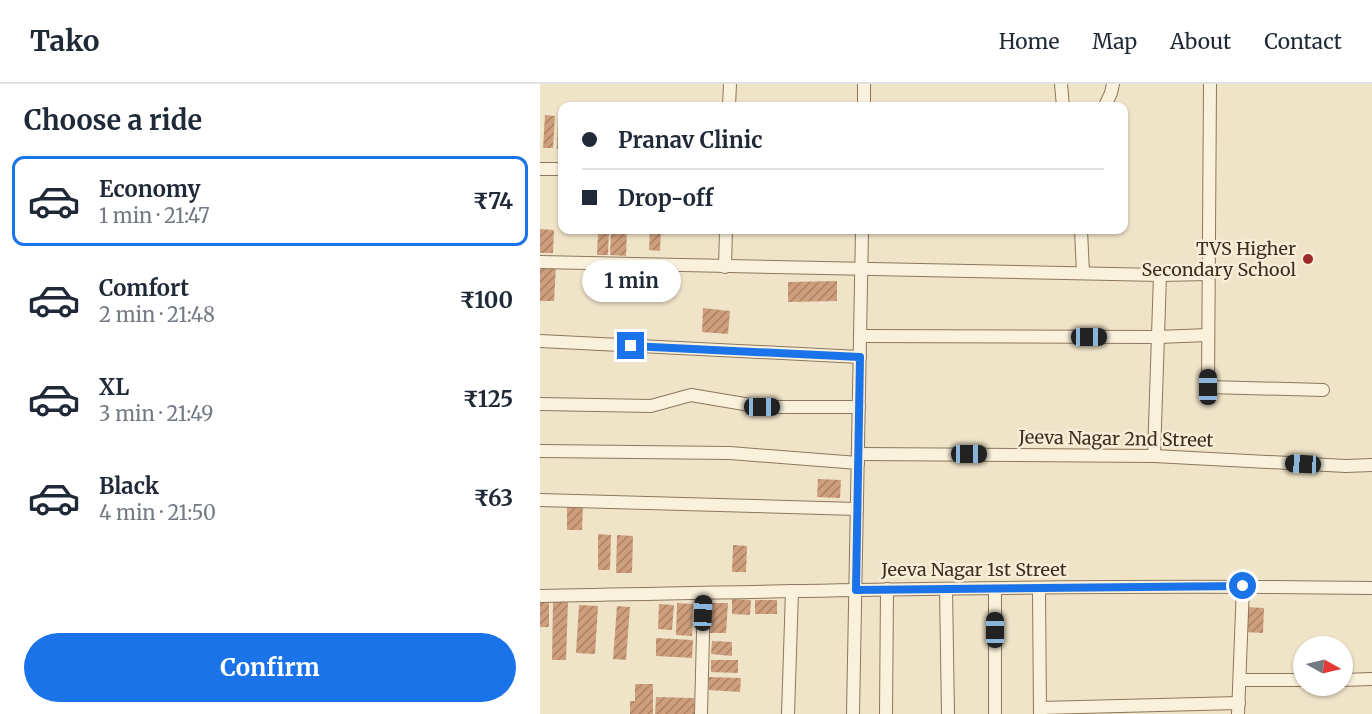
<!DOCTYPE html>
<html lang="en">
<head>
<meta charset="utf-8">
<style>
  body { margin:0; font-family:Merriweather,serif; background:#f2f2f3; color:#1f2937; height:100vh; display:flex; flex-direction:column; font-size:22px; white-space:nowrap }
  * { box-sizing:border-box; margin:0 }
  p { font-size:20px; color:#747a83 }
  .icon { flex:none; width:33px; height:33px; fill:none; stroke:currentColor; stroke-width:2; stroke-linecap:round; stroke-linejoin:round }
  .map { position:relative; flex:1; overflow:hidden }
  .sheet { display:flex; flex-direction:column; background:#fff; width:540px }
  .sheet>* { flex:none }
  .top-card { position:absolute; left:18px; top:18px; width:570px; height:132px; border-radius:12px; box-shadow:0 2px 4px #0004; display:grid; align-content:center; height:132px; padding:0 24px; background:#fff }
  .needle { width:39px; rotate:98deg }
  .buttons { position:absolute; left:753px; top:552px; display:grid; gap:12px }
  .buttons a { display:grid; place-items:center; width:60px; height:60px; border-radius:50%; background:#fff; box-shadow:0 2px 4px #0004; font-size:30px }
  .end { position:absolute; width:27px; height:27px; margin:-14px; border:8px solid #1a73e8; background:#fff; box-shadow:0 0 0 3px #fff }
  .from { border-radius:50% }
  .bubble { position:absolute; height:42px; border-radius:21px; background:#fff; box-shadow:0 2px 4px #0004; font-size:20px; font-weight:700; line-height:42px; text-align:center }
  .car { position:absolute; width:18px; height:36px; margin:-18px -9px; border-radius:8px; box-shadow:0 0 4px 2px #0007; background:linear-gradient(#222 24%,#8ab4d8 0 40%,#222 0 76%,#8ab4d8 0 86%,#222 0) }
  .top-card b { display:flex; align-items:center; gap:21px; height:57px; font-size:22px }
  .top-card b+b { border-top:2px solid #e0e1e3 }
  .top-card i { width:15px; height:15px; background:#1f2937 }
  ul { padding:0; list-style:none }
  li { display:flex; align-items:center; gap:18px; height:90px; margin:0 12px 9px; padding:0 12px; border:3px solid transparent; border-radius:12px }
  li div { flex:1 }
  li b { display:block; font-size:22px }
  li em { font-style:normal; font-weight:700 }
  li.active { border-color:#1a73e8 }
  li>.icon { width:54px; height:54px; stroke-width:1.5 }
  h2 { padding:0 24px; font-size:27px; line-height:72px }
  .primary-button { display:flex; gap:12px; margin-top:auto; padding:12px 24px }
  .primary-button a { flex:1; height:69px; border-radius:36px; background:#1a73e8; color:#fff; font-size:24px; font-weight:700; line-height:69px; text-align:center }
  header { display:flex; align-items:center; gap:36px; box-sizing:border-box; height:84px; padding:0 30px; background:#fff; border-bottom:2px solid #e0e1e3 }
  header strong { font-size:28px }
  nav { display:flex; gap:33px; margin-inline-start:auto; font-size:21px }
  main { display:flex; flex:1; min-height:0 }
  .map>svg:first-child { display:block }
</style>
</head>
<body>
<header>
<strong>Tako</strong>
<nav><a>Home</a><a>Map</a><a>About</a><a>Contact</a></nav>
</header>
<main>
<section class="sheet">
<h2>Choose a ride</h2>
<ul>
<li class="active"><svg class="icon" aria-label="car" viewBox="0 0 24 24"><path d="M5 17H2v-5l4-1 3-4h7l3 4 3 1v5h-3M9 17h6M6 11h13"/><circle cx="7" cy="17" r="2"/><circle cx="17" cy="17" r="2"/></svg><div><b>Economy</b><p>1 min · 21:47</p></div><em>₹74</em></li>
<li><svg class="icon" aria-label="car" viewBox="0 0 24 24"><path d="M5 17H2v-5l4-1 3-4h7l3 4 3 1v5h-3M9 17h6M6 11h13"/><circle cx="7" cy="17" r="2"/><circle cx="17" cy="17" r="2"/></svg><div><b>Comfort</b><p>2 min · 21:48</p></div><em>₹100</em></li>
<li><svg class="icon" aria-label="car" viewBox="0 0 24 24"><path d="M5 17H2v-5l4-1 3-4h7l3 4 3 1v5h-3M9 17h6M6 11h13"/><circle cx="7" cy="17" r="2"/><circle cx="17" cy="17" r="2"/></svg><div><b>XL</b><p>3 min · 21:49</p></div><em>₹125</em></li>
<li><svg class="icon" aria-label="car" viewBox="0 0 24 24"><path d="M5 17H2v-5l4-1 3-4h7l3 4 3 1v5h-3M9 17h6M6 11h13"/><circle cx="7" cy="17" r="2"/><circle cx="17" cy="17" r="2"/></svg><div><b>Black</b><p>4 min · 21:50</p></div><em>₹63</em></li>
</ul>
<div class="primary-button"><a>Confirm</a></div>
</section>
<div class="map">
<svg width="832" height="630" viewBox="0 0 832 630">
  <defs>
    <pattern id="building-hatch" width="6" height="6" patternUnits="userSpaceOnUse" patternTransform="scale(1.5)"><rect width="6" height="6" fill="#cf9f7d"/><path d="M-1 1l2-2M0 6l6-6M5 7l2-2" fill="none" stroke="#a98266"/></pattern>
  </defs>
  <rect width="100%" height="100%" fill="#f0e4c8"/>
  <g fill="url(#building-hatch)">
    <path d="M5,31L15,32L13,64H3Z"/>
    <path d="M18,32H22V66L17,65Z"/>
    <path d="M0,145L14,146L13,169H0Z"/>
    <path d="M58,146H69L68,171H57Z"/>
    <path d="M71,146H87L86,172L70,171Z"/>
    <path d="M110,146H121L120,167L109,166Z"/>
    <path d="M0,182L16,183L14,217H0Z"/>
    <path d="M297,197V217L248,218V198Z"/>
    <path d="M163,224L190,227L188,250L162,248Z"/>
    <path d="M278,395L301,396L300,414L277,413Z"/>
    <path d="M27,420L43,421L42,446H27Z"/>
    <path d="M58,450L71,451L70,486H58Z"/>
    <path d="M77,451L93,452L92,489H76Z"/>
    <path d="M193,461L207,462L206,488H192Z"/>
    <path d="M192,515L211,516L210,531L192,530Z"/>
    <rect x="215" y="516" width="22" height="14"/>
    <path d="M13,517H28L26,576H12Z"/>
    <rect x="0" y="519" width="9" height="24"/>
    <path d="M137,519L153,520L152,552L136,551Z"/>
    <path d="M172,519H188L186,549H170Z"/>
    <path d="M119,520L134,521L132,546L118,545Z"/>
    <path d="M39,521L58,522L55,570L36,569Z"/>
    <path d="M77,522L90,523L86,576L73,575Z"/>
    <path d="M705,523L724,524L723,549L704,548Z"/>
    <path d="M116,554L153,556L152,574L116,572Z"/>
    <path d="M172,557L192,558V572L171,570Z"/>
    <path d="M171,576H198V589L171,588Z"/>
    <path d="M169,593L201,594L200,608L169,606Z"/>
    <path d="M95,600H113V630H90V617H95Z"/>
    <path d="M116,613L154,614V630H115Z"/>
  </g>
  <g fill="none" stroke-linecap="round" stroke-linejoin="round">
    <defs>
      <g id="minor">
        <path d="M521,0L523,22"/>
        <path d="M670,0L668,303L783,306"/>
        <path d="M189,22L190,0"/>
        <path d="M324,22V0"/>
        <path d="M565,22L571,9L573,0"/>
        <path d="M0,85H22"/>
        <path d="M541,146L543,189"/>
        <path d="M0,178L620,191L668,190"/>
        <path d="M185,183L186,146"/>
        <path d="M320,252L618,253L668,251"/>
        <path d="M0,257L320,273"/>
        <path d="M0,320L111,322L151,311L222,323H319"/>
        <path d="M0,367L190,369L318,379"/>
        <path d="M318,370L614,372L806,382L832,381"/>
        <path d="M614,372L620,191"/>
        <path d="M0,416L317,425"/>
        <path d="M455,504V630"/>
        <path d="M499,504L500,630"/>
        <path d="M406,505L408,630"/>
        <path d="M0,512C277,507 555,500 832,504"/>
        <path d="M700,596H764"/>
        <path d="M802,596L832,595"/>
        <path d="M500,624L699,619"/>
        <path d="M161,630L164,509"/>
        <path d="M248,630L252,507"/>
        <path d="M313,630L322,146"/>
        <path d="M346,630L347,505"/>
        <path d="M698,630L703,502"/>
      </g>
    </defs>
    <use href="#minor" stroke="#8d765c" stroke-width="14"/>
    <use href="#minor" stroke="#faf1dc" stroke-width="12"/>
  </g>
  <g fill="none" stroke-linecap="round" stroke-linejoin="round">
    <path stroke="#1a73e8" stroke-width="8" d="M91,262L320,273L316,506L703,502"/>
  </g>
  <circle fill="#9e2a2b" stroke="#f7eed8" stroke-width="2" cx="768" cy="175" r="6"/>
  <g text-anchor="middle" stroke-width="5" stroke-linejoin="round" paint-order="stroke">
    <g font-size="18" fill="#3d2e20" stroke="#f7eed8" text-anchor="end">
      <text x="756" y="171">TVS Higher<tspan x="756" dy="21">Secondary School</tspan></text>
    </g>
    <g font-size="18" fill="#3d2e20" stroke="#f7eed8">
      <text transform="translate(576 355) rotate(1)" y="6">Jeeva Nagar 2nd Street</text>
      <text x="434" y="492">Jeeva Nagar 1st Street</text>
    </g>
  </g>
</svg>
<div class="buttons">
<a><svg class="needle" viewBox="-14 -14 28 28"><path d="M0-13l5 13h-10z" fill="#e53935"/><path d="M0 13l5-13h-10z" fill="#747a83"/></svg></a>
</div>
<i class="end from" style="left:703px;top:502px"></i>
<i class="end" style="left:91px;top:262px"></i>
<div class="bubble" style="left:42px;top:176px;width:99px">1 min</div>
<i class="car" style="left:549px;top:253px;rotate:90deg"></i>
<i class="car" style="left:668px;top:303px;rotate:0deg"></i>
<i class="car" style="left:222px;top:323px;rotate:90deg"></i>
<i class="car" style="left:429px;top:370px;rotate:90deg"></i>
<i class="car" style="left:763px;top:380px;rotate:273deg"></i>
<i class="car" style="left:163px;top:529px;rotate:2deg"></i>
<i class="car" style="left:455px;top:546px;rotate:0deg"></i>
<div class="top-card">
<b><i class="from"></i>Pranav Clinic</b>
<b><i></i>Drop-off</b>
</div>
</div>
</main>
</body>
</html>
